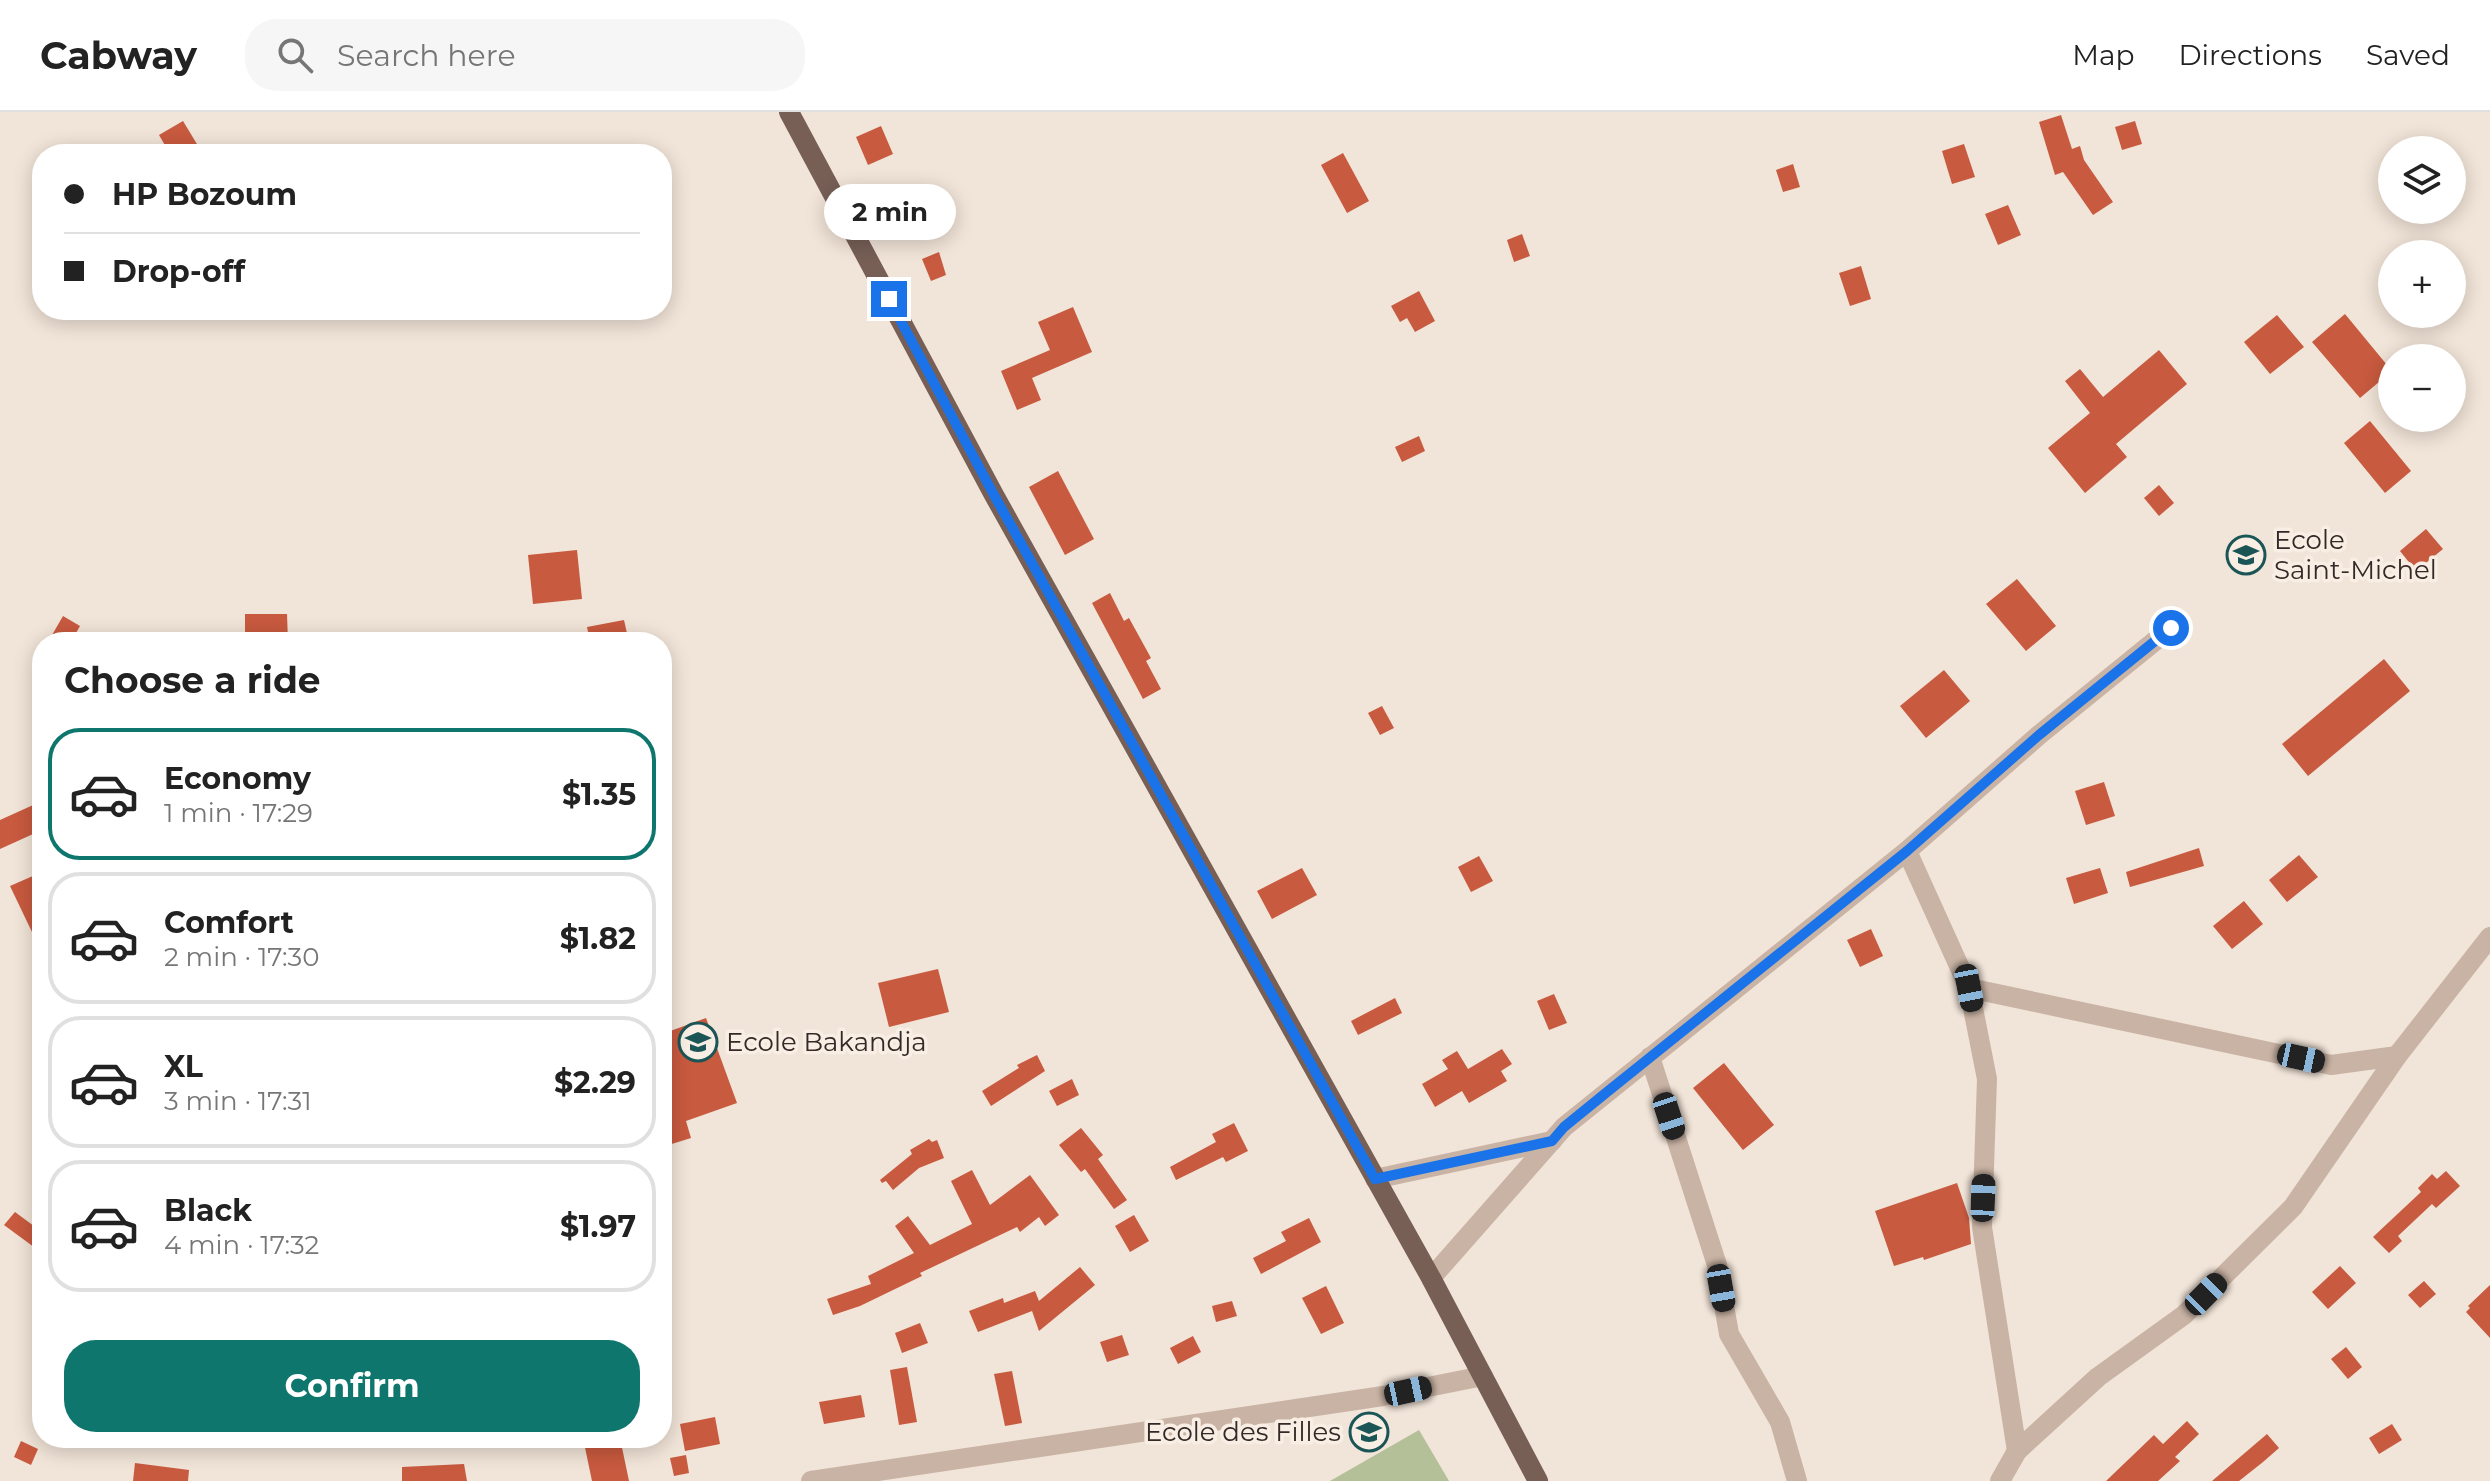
<!DOCTYPE html>
<html lang="en">
<head>
<meta charset="utf-8">
<style>
  body { margin:0; font-family:Montserrat,sans-serif; background:#f6f6f6; color:#222; height:100vh; display:flex; flex-direction:column; font-size:30px; white-space:nowrap }
  * { box-sizing:border-box; margin:0 }
  p { font-size:26px; color:#767676 }
  .icon { flex:none; width:44px; height:44px; fill:none; stroke:currentColor; stroke-width:2; stroke-linecap:round; stroke-linejoin:round }
  .map { position:relative; flex:1; overflow:hidden }
  .drawer { position:absolute; left:32px; top:520px; width:640px; height:816px; display:flex; flex-direction:column; background:#fff; border-radius:32px; box-shadow:0 4px 20px #0003 }
  .drawer>* { flex:none }
  .top-card { position:absolute; left:32px; top:32px; width:640px; height:176px; border-radius:32px; box-shadow:0 4px 20px #0003; display:grid; align-content:center; height:176px; padding:0 32px; background:#fff }
  .fabs { position:absolute; left:2378px; top:24px; display:grid; gap:16px }
  .fabs a { display:grid; place-items:center; width:88px; height:88px; border-radius:50%; background:#fff; box-shadow:0 4px 20px #0003; font-size:40px }
  .end { position:absolute; width:36px; height:36px; margin:-18px; border:10px solid #1a73e8; background:#fff; box-shadow:0 0 0 4px #fff }
  .from { border-radius:50% }
  .bubble { position:absolute; height:56px; border-radius:28px; background:#fff; box-shadow:0 4px 20px #0003; font-size:26px; font-weight:700; line-height:56px; text-align:center }
  .car { position:absolute; width:24px; height:48px; margin:-24px -12px; border-radius:10px; box-shadow:0 0 6px 2px #0007; background:linear-gradient(#222 24%,#8ab4d8 0 40%,#222 0 76%,#8ab4d8 0 86%,#222 0) }
  .top-card b { display:flex; align-items:center; gap:28px; height:76px; font-size:30px }
  .top-card b+b { border-top:2px solid #e0e0e0 }
  .top-card i { width:20px; height:20px; background:#222 }
  ul { padding:0; list-style:none }
  li { display:flex; align-items:center; gap:24px; height:132px; margin:0 16px 12px; padding:0 16px; border:4px solid #e0e0e0; border-radius:32px }
  li div { flex:1 }
  li b { display:block; font-size:30px }
  li em { font-style:normal; font-weight:700 }
  li.on { border-color:#0f766e }
  li>.icon { width:72px; height:72px; stroke-width:1.5 }
  h2 { padding:0 32px; font-size:36px; line-height:96px }
  .button { display:flex; gap:16px; margin-top:auto; padding:16px 32px }
  .button a { flex:1; height:92px; border-radius:32px; background:#0f766e; color:#fff; font-size:32px; font-weight:700; line-height:92px; text-align:center }
  header { display:flex; align-items:center; gap:48px; box-sizing:border-box; height:112px; padding:0 40px; background:#fff; border-bottom:2px solid #e0e0e0 }
  header strong { font-size:38px }
  nav { display:flex; gap:44px; margin-inline-start:auto; font-size:28px }
  .search { width:560px; height:72px; background:#f6f6f6; display:flex; align-items:center; gap:20px; box-sizing:border-box; padding:0 28px; border-radius:32px; color:#767676; font-size:30px }
  .map>svg:first-child { display:block }
</style>
</head>
<body>
<header>
<strong>Cabway</strong>
<div class="search"><svg class="icon" aria-label="search" viewBox="0 0 24 24"><circle cx="10" cy="10" r="6"/><path d="M15 15l6 6"/></svg>Search here</div>
<nav><a>Map</a><a>Directions</a><a>Saved</a></nav>
</header>
<div class="map">
<svg width="2490" height="1369" viewBox="0 0 2490 1369">
  <rect width="100%" height="100%" fill="#f1e4d8"/>
  <path fill="#b4c098" d="M1419,1318L1449,1369H1330Z"/>
  <g fill="#c85a3f">
    <path d="M2061,3L2072,37L2080,34L2084,48L2113,90L2093,103L2063,60L2055,63L2039,10Z"/>
    <path d="M183,9L203,42H170L159,23Z"/>
    <path d="M2135,9L2142,32L2122,38L2115,15Z"/>
    <path d="M881,14L893,42L868,53L856,25Z"/>
    <path d="M1964,32L1975,65L1952,72L1942,39Z"/>
    <path d="M1343,41L1369,89L1347,101L1321,53Z"/>
    <path d="M1793,52L1800,75L1783,80L1776,58Z"/>
    <path d="M2008,93L2021,123L1998,133L1985,102Z"/>
    <path d="M1522,122L1530,144L1514,150L1507,128Z"/>
    <path d="M939,140L946,163L931,169L922,147Z"/>
    <path d="M1861,154L1871,187L1850,194L1839,161Z"/>
    <path d="M1419,179L1435,209L1415,220L1407,206L1400,210L1391,194Z"/>
    <path d="M1073,195L1092,240L1032,266L1041,288L1017,298L1001,259L1050,238L1038,210Z"/>
    <path d="M2345,202L2392,259L2360,286L2312,230Z"/>
    <path d="M2277,203L2304,235L2270,262L2244,230Z"/>
    <path d="M2159,238L2187,272L2116,332L2127,345L2085,381L2048,336L2090,301L2065,269L2080,257L2103,285Z"/>
    <path d="M2370,309L2411,359L2385,381L2344,331Z"/>
    <path d="M1419,324L1425,339L1402,350L1395,335Z"/>
    <path d="M1058,359L1094,427L1065,443L1029,375Z"/>
    <path d="M2159,373L2174,391L2159,404L2144,386Z"/>
    <path d="M2426,417L2443,437L2416,459L2400,439Z"/>
    <path d="M577,438L582,487L533,492L528,443Z"/>
    <path d="M2017,467L2056,514L2026,539L1986,492Z"/>
    <path d="M1110,481L1124,509L1129,506L1151,546L1146,549L1161,577L1143,587L1092,491Z"/>
    <path d="M245,502H287L288,530H245Z"/>
    <path d="M63,504L80,514L71,530H48Z"/>
    <path d="M624,508L629,530H590L587,515Z"/>
    <path d="M2384,547L2410,579L2308,664L2282,632Z"/>
    <path d="M1944,558L1970,589L1926,626L1900,594Z"/>
    <path d="M1382,594L1394,616L1380,623L1368,601Z"/>
    <path d="M2104,670L2115,704L2086,713L2075,679Z"/>
    <path d="M42,689V718L0,737V708Z"/>
    <path d="M2199,736L2204,754L2130,775L2126,760Z"/>
    <path d="M2299,743L2318,765L2287,790L2269,768Z"/>
    <path d="M1479,744L1493,769L1471,780L1458,755Z"/>
    <path d="M1302,756L1317,783L1272,807L1257,779Z"/>
    <path d="M2100,756L2108,781L2074,792L2066,766Z"/>
    <path d="M42,760V841L10,774Z"/>
    <path d="M2244,789L2263,812L2232,837L2213,814Z"/>
    <path d="M1871,817L1883,844L1860,855L1847,828Z"/>
    <path d="M938,857L949,900L889,915L878,871Z"/>
    <path d="M1554,882L1567,911L1549,918L1537,889Z"/>
    <path d="M1395,886L1402,901L1358,923L1351,909Z"/>
    <path d="M706,906L737,991L686,1009L691,1026L662,1035V922Z"/>
    <path d="M1502,937L1512,952L1501,959L1507,969L1469,991L1462,979L1435,995L1422,972L1448,957L1442,948L1457,939L1468,957Z"/>
    <path d="M1037,943L1045,959L991,994L982,979L1019,956L1017,953Z"/>
    <path d="M1724,951L1774,1013L1743,1038L1693,976Z"/>
    <path d="M1072,967L1079,983L1057,994L1049,979Z"/>
    <path d="M1234,1011L1248,1039L1226,1050L1223,1045L1176,1068L1170,1055L1216,1030L1212,1022Z"/>
    <path d="M1081,1016L1103,1043L1098,1047L1127,1088L1114,1097L1085,1057L1081,1060L1059,1033Z"/>
    <path d="M929,1027L932,1030L937,1028L944,1046L919,1056L893,1078L886,1069L882,1071L880,1068L912,1042L910,1038Z"/>
    <path d="M972,1058L990,1093L1030,1063L1059,1103L1045,1114L1039,1105L1020,1120L1017,1115L920,1161L922,1164L860,1194L833,1203L827,1187L871,1172L868,1164L914,1141L895,1114L908,1104L930,1133L972,1112L951,1069Z"/>
    <path d="M2446,1059L2460,1074L2436,1096L2432,1092L2398,1124L2402,1129L2389,1141L2373,1125L2421,1080L2418,1076L2432,1062L2437,1067Z"/>
    <path d="M1957,1071L1969,1106L1971,1132L1924,1148L1923,1145L1894,1154L1875,1099Z"/>
    <path d="M15,1100L42,1120V1141L4,1113Z"/>
    <path d="M1134,1103L1149,1129L1130,1140L1115,1114Z"/>
    <path d="M1309,1106L1321,1130L1261,1162L1253,1146L1286,1129L1281,1120Z"/>
    <path d="M2340,1154L2356,1171L2328,1197L2312,1180Z"/>
    <path d="M1080,1155L1095,1173L1039,1219L1032,1199L978,1220L969,1199L1003,1186L1004,1191L1035,1179L1039,1189Z"/>
    <path d="M2424,1169L2436,1182L2420,1196L2408,1183Z"/>
    <path d="M2490,1173V1226L2466,1200L2470,1196L2468,1194Z"/>
    <path d="M1326,1174L1344,1211L1321,1222L1302,1186Z"/>
    <path d="M1232,1189L1237,1204L1216,1210L1212,1194Z"/>
    <path d="M920,1211L928,1231L902,1241L895,1221Z"/>
    <path d="M1122,1223L1129,1243L1107,1250L1100,1230Z"/>
    <path d="M1193,1224L1201,1240L1178,1252L1170,1236Z"/>
    <path d="M2346,1235L2362,1255L2348,1267L2331,1247Z"/>
    <path d="M907,1255L917,1310L899,1313L890,1258Z"/>
    <path d="M1012,1259L1022,1311L1005,1314L994,1262Z"/>
    <path d="M861,1283L865,1305L824,1312L819,1290Z"/>
    <path d="M715,1305L720,1332L685,1339L680,1312Z"/>
    <path d="M2187,1309L2199,1322L2175,1345L2180,1349L2158,1369H2106L2154,1323L2163,1332Z"/>
    <path d="M2392,1312L2402,1328L2379,1342L2369,1326Z"/>
    <path d="M2267,1322L2279,1336L2263,1350L2239,1369H2212Z"/>
    <path d="M583,1326H620L629,1369H592Z"/>
    <path d="M21,1329L38,1337L31,1353L14,1345Z"/>
    <path d="M686,1343L689,1361L674,1364L670,1346Z"/>
    <path d="M135,1351L189,1358L188,1369H133Z"/>
    <path d="M464,1352L467,1369H402V1355Z"/>
  </g>
  <g fill="none" stroke-linecap="round" stroke-linejoin="round">
    <g stroke="#c9b3a4" stroke-width="20">
      <path d="M1907,739L1969,876L1987,967L1982,1115L2017,1339"/>
      <path d="M1969,876L2331,953L2397,944"/>
      <path d="M1650,945L1717,1153L1729,1222L1780,1310L1797,1369"/>
      <path d="M1375,1067L1552,1029"/>
      <path d="M1431,1166L1564,1015L1907,739L2039,623L2171,516"/>
      <path d="M811,1369L1383,1284L1483,1264"/>
      <path d="M2000,1369L2017,1339L2098,1265L2184,1203L2293,1095L2397,944L2490,825"/>
    </g>
    <path stroke="#775f56" stroke-width="20" d="M789,0L994,383L1431,1166L1538,1369"/>
  </g>
  <g fill="none" stroke-linecap="round" stroke-linejoin="round">
    <path stroke="#1a73e8" stroke-width="10" d="M889,187L994,383L1375,1067L1552,1029L1564,1015L1607,980L1907,739L2039,623L2171,516"/>
  </g>
  <defs>
    <symbol id="school-ring" viewBox="-11 -11 22 22"><circle r="9.5" fill="#f9eee4" stroke="#1b5556" stroke-width="1.5"/><path d="M0-5L7-2L0 1L-7-2ZM-4 1L0 2.5L4 1V4Q0 6-4 4Z" fill="#1b5556"/></symbol>
  </defs>
  <g fill-rule="evenodd">
    <use href="#school-ring" x="2224" y="421" width="44" height="44"/>
    <use href="#school-ring" x="676" y="908" width="44" height="44"/>
    <use href="#school-ring" x="1347" y="1298" width="44" height="44"/>
  </g>
  <g text-anchor="middle" stroke-width="7" stroke-linejoin="round" paint-order="stroke">
    <g font-size="26" fill="#342926" stroke="#f9eee4" text-anchor="start">
      <text x="2274" y="437">Ecole<tspan x="2274" dy="30">Saint-Michel</tspan></text>
      <text x="726" y="939">Ecole Bakandja</text>
      <text x="1341" y="1329" text-anchor="end">Ecole des Filles</text>
    </g>
  </g>
</svg>
<div class="fabs">
<a><svg class="icon" aria-label="layers" viewBox="0 0 24 24"><path d="M12 4l9 5-9 5-9-5zM3 14l9 5 9-5"/></svg></a>
<a>+</a>
<a>−</a>
</div>
<i class="end from" style="left:2171px;top:516px"></i>
<i class="end" style="left:889px;top:187px"></i>
<div class="bubble" style="left:824px;top:72px;width:132px">2 min</div>
<i class="car" style="left:1969px;top:876px;rotate:169deg"></i>
<i class="car" style="left:2301px;top:946px;rotate:102deg"></i>
<i class="car" style="left:1669px;top:1004px;rotate:162deg"></i>
<i class="car" style="left:1983px;top:1086px;rotate:2deg"></i>
<i class="car" style="left:1721px;top:1176px;rotate:170deg"></i>
<i class="car" style="left:2206px;top:1182px;rotate:45deg"></i>
<i class="car" style="left:1408px;top:1279px;rotate:78deg"></i>
<div class="top-card">
<b><i class="from"></i>HP Bozoum</b>
<b><i></i>Drop-off</b>
</div>
<section class="drawer">
<h2>Choose a ride</h2>
<ul>
<li class="on"><svg class="icon" aria-label="car" viewBox="0 0 24 24"><path d="M5 17H2v-5l4-1 3-4h7l3 4 3 1v5h-3M9 17h6M6 11h13"/><circle cx="7" cy="17" r="2"/><circle cx="17" cy="17" r="2"/></svg><div><b>Economy</b><p>1 min · 17:29</p></div><em>$1.35</em></li>
<li><svg class="icon" aria-label="car" viewBox="0 0 24 24"><path d="M5 17H2v-5l4-1 3-4h7l3 4 3 1v5h-3M9 17h6M6 11h13"/><circle cx="7" cy="17" r="2"/><circle cx="17" cy="17" r="2"/></svg><div><b>Comfort</b><p>2 min · 17:30</p></div><em>$1.82</em></li>
<li><svg class="icon" aria-label="car" viewBox="0 0 24 24"><path d="M5 17H2v-5l4-1 3-4h7l3 4 3 1v5h-3M9 17h6M6 11h13"/><circle cx="7" cy="17" r="2"/><circle cx="17" cy="17" r="2"/></svg><div><b>XL</b><p>3 min · 17:31</p></div><em>$2.29</em></li>
<li><svg class="icon" aria-label="car" viewBox="0 0 24 24"><path d="M5 17H2v-5l4-1 3-4h7l3 4 3 1v5h-3M9 17h6M6 11h13"/><circle cx="7" cy="17" r="2"/><circle cx="17" cy="17" r="2"/></svg><div><b>Black</b><p>4 min · 17:32</p></div><em>$1.97</em></li>
</ul>
<div class="button"><a>Confirm</a></div>
</section>
</div>
</body>
</html>
